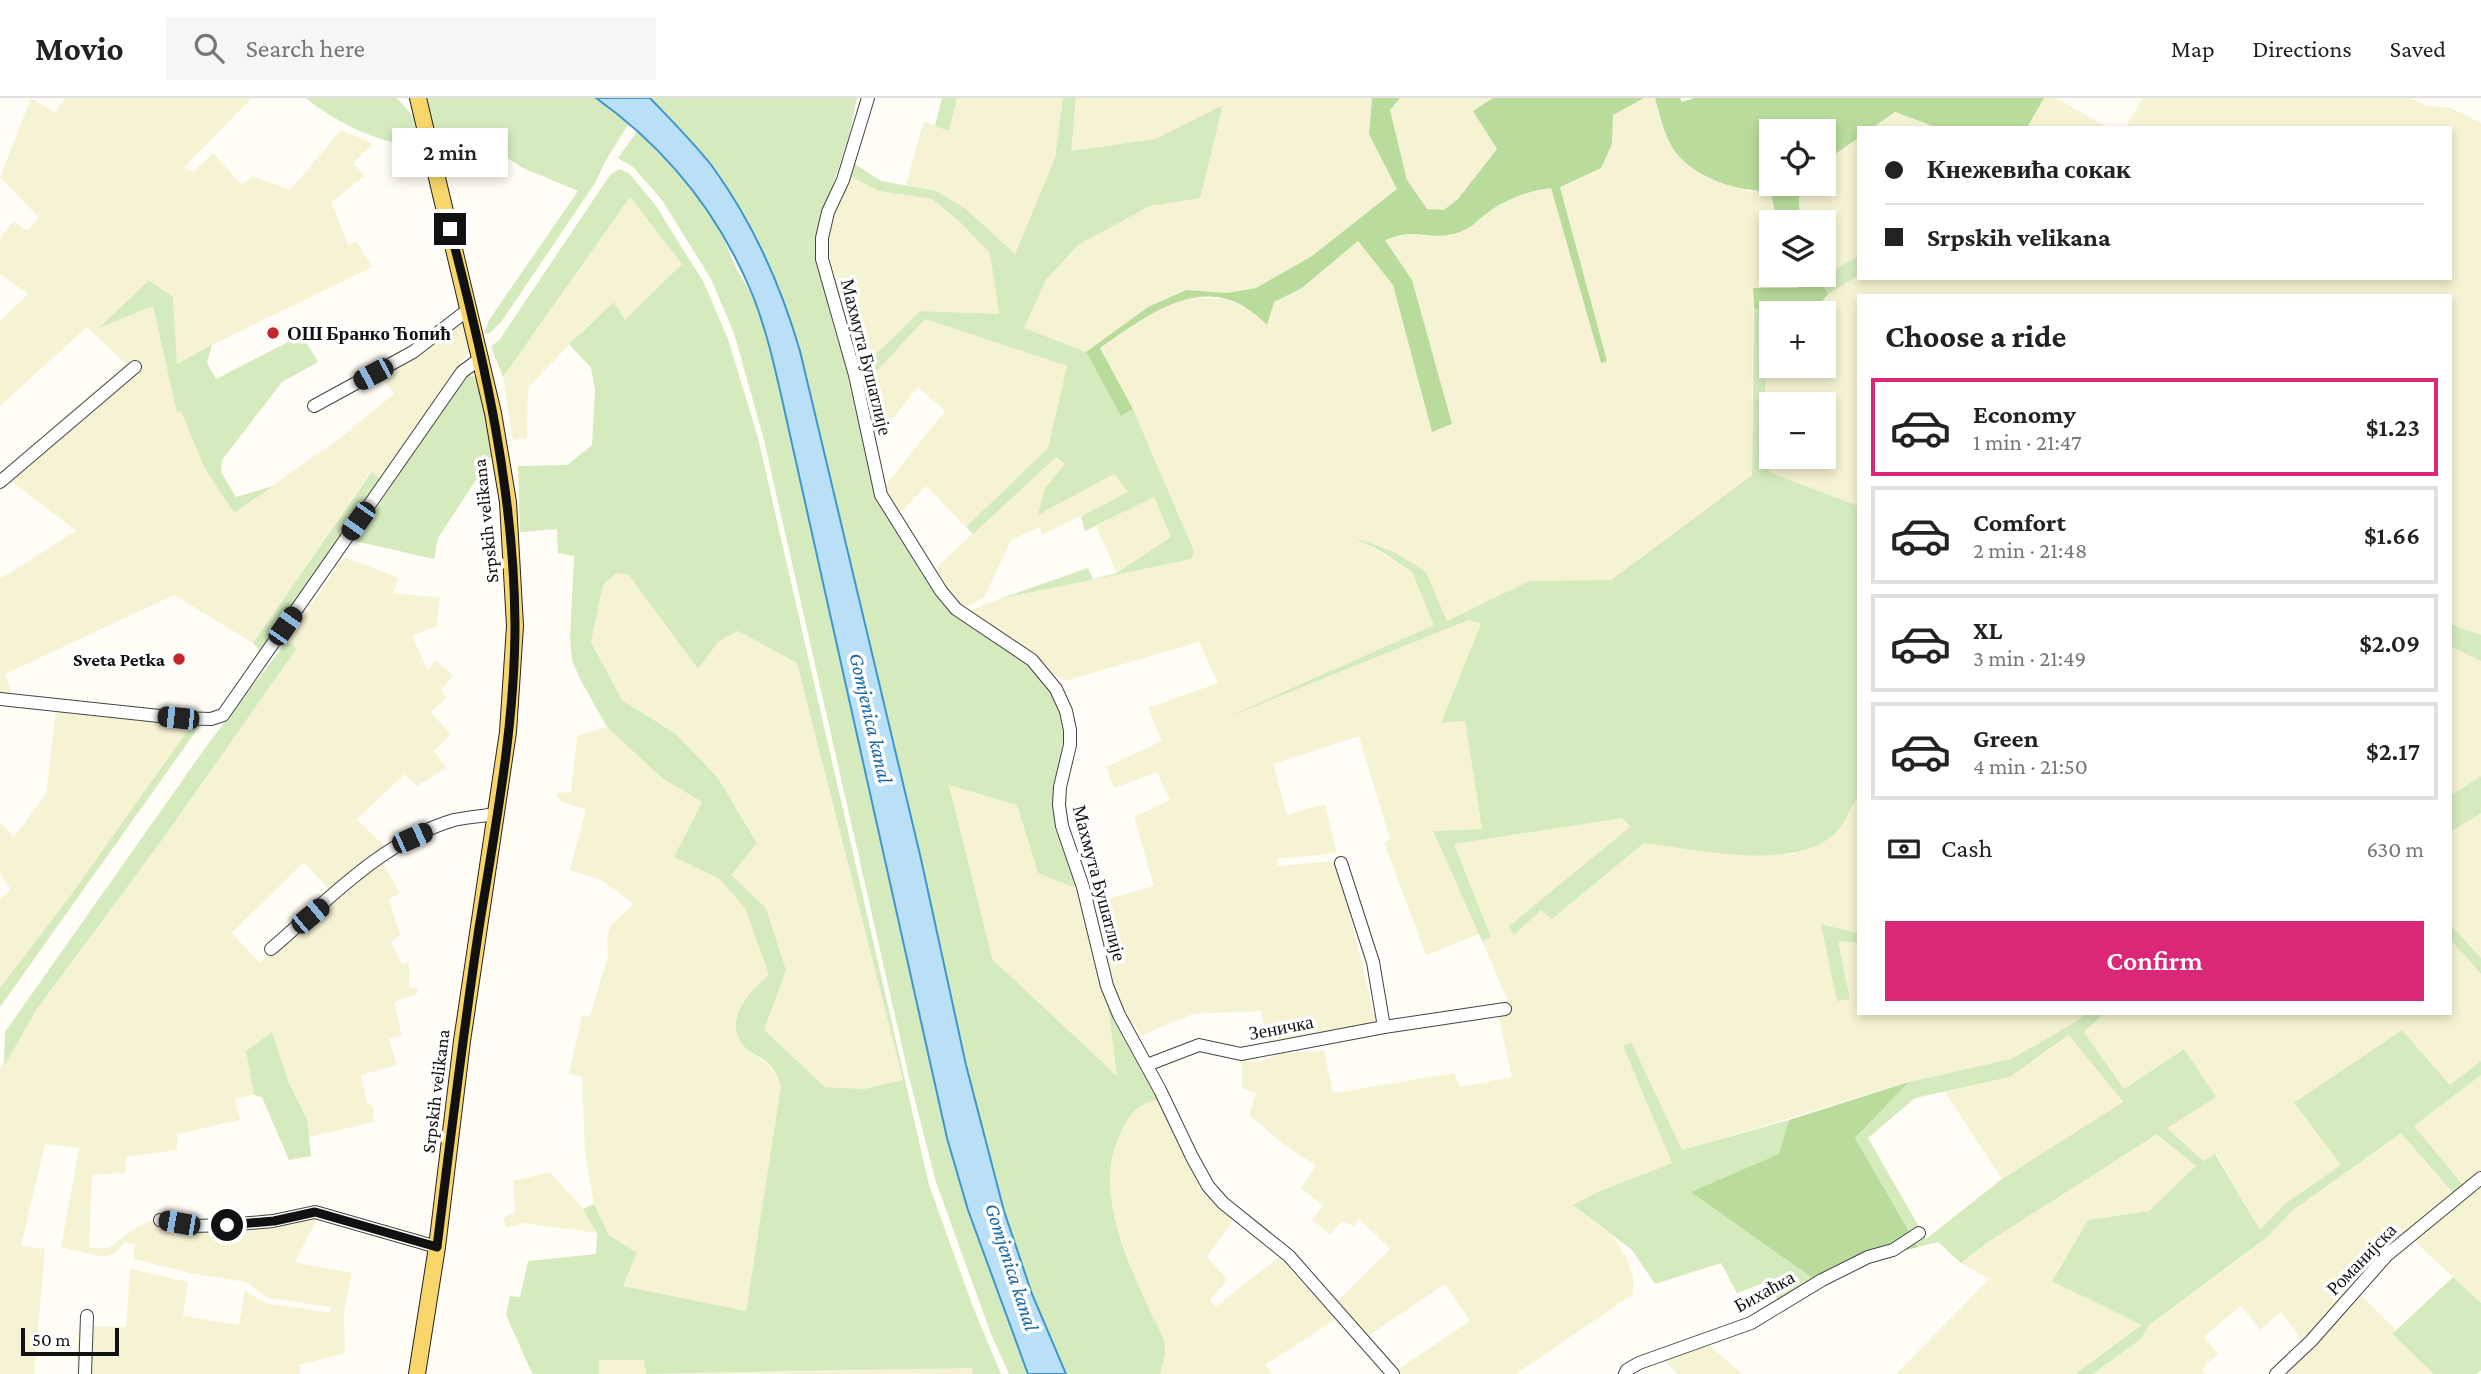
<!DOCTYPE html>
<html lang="en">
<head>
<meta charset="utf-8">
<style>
  body { margin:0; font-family:"Crimson Pro",serif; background:#f6f6f6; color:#222; height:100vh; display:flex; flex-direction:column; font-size:26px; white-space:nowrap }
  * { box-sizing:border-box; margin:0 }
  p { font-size:23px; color:#767676 }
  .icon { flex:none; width:38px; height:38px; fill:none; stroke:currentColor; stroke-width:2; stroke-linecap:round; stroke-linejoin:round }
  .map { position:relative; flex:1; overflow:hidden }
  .side { position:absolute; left:1857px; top:196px; width:595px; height:721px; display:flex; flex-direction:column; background:#fff; border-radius:0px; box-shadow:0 4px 10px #0003 }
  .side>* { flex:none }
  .top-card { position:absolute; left:1857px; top:28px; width:595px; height:154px; border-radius:0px; box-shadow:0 4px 10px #0003; display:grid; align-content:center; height:154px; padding:0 28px; background:#fff }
  .buttons { position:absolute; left:1759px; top:21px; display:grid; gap:14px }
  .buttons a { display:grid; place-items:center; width:77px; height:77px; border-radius:0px; background:#fff; box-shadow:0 4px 10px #0003; font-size:35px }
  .scale { position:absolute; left:21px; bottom:18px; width:98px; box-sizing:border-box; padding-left:7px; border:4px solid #111; border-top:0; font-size:19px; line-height:24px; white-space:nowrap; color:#111; -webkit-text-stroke:5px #fff; paint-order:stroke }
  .end { position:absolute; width:32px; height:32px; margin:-16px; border:9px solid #111; background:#fff; box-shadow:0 0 0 4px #fff }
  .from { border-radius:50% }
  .bubble { position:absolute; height:49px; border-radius:0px; background:#fff; box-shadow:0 4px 10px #0003; font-size:23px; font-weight:600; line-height:49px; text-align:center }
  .car { position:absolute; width:21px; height:42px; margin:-21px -10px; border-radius:9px; box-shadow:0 0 5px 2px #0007; background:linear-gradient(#222 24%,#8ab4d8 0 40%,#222 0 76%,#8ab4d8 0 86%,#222 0) }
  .top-card b { display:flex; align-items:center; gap:24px; height:66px; font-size:26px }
  .top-card b+b { border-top:2px solid #e0e0e0 }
  .top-card i { width:18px; height:18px; background:#222 }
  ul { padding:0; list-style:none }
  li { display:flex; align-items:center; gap:21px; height:98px; margin:0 14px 10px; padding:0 14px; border:4px solid #e0e0e0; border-radius:0px }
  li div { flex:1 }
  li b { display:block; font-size:26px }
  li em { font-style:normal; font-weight:600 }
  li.current { border-color:#db2777 }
  li>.icon { width:63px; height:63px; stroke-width:1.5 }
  h2 { padding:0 28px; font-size:32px; line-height:84px }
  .pay { display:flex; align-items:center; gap:18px; height:77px; padding:0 28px; font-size:26px }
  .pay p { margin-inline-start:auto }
  .cta { display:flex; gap:14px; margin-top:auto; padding:14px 28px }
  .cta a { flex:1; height:80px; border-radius:0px; background:#db2777; color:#fff; font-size:28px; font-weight:600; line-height:80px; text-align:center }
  header { display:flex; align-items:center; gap:42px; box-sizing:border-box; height:98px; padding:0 35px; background:#fff; border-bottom:2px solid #e0e0e0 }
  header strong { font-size:33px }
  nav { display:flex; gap:38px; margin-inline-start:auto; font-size:24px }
  .search { width:490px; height:63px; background:#f6f6f6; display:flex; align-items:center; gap:18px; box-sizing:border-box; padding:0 24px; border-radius:0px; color:#767676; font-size:26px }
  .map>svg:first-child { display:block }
</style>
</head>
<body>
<header>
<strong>Movio</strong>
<div class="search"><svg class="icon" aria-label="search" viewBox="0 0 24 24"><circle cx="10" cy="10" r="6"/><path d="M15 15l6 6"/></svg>Search here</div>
<nav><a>Map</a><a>Directions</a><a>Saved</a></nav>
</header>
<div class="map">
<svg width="2481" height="1276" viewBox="0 0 2481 1276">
  <rect width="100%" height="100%" fill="#fffdf5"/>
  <g fill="#f6f3d4" fill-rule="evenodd">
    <path d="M31,0L54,14L65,0H252L184,69L193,74L213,55L242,87L252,78L290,92L341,32L373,46L353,65L365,78L331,104L348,146L357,144L372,169L212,247L177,267L173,199L150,182L102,229L153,208L177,314L181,312L204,369L234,415L341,339L394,296L382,280L463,219L471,250L381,382L371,373L253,545L174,497L5,576L14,601L0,599V481L76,433L0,374L126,266L87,229L0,308V223L28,196L0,176V139L14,123L27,133L39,120L0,79Z"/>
    <path d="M957,0H1063L1055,60L1015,156L966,111L906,86L924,23L949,33Z"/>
    <path d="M1076,0H1372L1369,36L1398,91L1312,158L1256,190L1227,195L1185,192L1148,209L1086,254L1023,231L1046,182L1078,147L1150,108L1200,99L1223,8L1155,41L1070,53Z"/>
    <path d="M1400,0H1493L1474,13L1497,51L1458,102L1444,112H1427L1407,82L1390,12Z"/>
    <path d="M1644,0H1655L1663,29L1748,93L1772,94L1777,124H1771V177H1793L1798,190H1753L1752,377L1611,482L1529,483L1447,523L1426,474L1360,442L1412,474L1435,527L1249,610L1469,522L1481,526L1442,624L1465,622L1482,731L1433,733L1479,836L1426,857L1384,745L1390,741L1359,638L1273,666L1287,717L1325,706L1337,755L1276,761L1278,768L1337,763L1378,932L1269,951L1261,913L1193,916L1142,937L1125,916L1114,891L1094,805L1154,788L1134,719L1170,702L1157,674L1114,690L1106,669L1162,643L1148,610L1218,585L1199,544L1065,583L1057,579L1034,558L969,513L999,501L1192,461L1194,453L1133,311L1100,250L1150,215L1187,199L1224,201L1254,213L1302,190L1358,143L1393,187L1432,333L1451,327L1412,182L1385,141L1410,136L1425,138L1476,126L1486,116L1510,101L1535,92L1551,90L1601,265L1606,262L1560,89L1612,46L1613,17Z"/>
    <path d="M2044,0H2056L2108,30H2028Z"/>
    <path d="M2143,0H2411L2425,7L2451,10L2481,25V537L2450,526V198H1858V408L1769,375L1765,293L1771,216L1772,209L1797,215H1771V268H1824V215H1812L1828,196L1858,178V180H2450V30H2125ZM1771,306H1824V359H1771Z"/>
    <path d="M1895,14L1938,30H1872Z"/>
    <path d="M1858,40V158L1819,181L1817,177H1824V124H1802L1799,109V86H1824V64Z"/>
    <path d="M848,77L879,93L932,101L958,122L990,155L999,216L920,213L870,262L857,261L835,189L828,145L832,122Z"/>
    <path d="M630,99L682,166L625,223L615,205L587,228L528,290L527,340L513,342L503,279Z"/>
    <path d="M925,221L1067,268L1048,350L966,429L926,388L900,415L885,388L945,313L918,289L874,344L860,271L878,272Z"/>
    <path d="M1055,358L1066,366L1045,390L1039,416L1114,376L1128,394L1042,437L1040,429L1011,442L984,500L962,510L950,495L936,470Z"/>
    <path d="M1154,399L1172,439L1117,475L1096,428Z"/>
    <path d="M344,459L399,480L393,495L440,500L437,528L412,538L428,573L435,562L453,577L441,592L447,600L430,614L451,636L434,653L446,670L417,688L405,676L357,721L391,755L380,761L400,795L389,801L400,837L391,844L402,866L409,864V890H418L417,896L394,904L402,938L389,941L397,967L361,977L367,1005L373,1008L374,1024L309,1039L307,1021L288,983L271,935L246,953L254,997L235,1001L240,1022L177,1036V1052L126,1059L125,1075L92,1077L89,1150H109L134,1131L154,1121L178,1124L318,1119L295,1164L352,1175L344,1213L345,1255L299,1267L300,1276H76L79,1228L126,1229L130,1171L188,1184L183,1218L239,1227L245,1193L265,1205L330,1215L331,1209L268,1200L246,1184L190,1175L133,1161L135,1146L125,1144L115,1155L103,1159L61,1149L79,1050L45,1046L21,1148L45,1151L34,1276H0V971L37,911L162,742L296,551L287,543ZM304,764L338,801L259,864L232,835Z"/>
    <path d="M616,475L629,476L698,571L719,543L738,533L797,565L903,982L864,991L825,989L763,932L786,872L766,810L731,777L757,744L718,680L676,636L622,602L591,543L603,487Z"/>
    <path d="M2450,548L2481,563V678L2450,698Z"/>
    <path d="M56,611L193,625L71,797L0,890V801L11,791L0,777V724L14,739L46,696Z"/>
    <path d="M607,629L662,680L702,704L675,759L721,781L745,810L770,878L758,887L752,956L771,968L781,988L746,1213L623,1188L637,1155L609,1137L594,1106L585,1055L582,978L569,976L582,917L590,919L608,858L607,842L610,828L634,806L603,783L570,772L586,711L561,704L556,695L571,694L577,638Z"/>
    <path d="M949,686L1017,707L1038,775L1078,787L1096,871L1108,909L1118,979L991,861Z"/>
    <path d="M1858,700V835L1822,826L1850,900L1838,843L1858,845V915H2086L2077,923L2011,961L1909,984L1677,1054L1623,948L1672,1065L1598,1094L1573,1107L1613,1138L1626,1159L1633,1178V1196L1516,1276H1400L1397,1272L1470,1223L1445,1186L1368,1238L1338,1203L1390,1151L1359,1121L1354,1128L1342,1123L1330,1136L1312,1122L1323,1107L1301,1090L1316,1068L1282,1045L1249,1017L1256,995L1242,990V963L1258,964L1280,956L1324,952L1333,995L1454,975L1460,989L1512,979L1498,916L1512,913L1482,843L1491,838L1453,746L1622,720L1630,730L1509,828L1541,812L1552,821L1644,745L1736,757L1794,756Z"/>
    <path d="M2481,715V860L2450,826V734Z"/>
    <path d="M2450,841L2481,876V963L2450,987L2294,1006L2341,1067L2286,1105L2260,1132L2216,1056L2205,1063L2167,1030L2183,952L2124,991L2083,934L2104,915H2450Z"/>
    <path d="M2070,937L2123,1005L2002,1081L1945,994L2010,979Z"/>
    <path d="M2481,977V1205L2414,1143L2358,1188L2303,1243L2281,1214L2260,1232L2241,1208L2204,1238L2218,1256L2202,1271L2206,1276H2093L2142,1240L2149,1227L2266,1140L2292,1113L2401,1035L2457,1101L2468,1093L2414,1028Z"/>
    <path d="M1160,1001L1200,1091L1218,1110L1233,1122L1207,1159L1228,1182L1210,1201L1215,1209L1279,1159L1336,1221L1265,1267L1272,1276H1160L1165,1249L1133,1175L1117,1130L1111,1106L1110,1077L1115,1046L1129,1018L1142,1005Z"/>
    <path d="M2157,1035L2197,1069L2149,1113L2088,1122L2052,1182L2143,1227L2075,1276H1896L1989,1181L1961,1165L1988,1144Z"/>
    <path d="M550,1074L583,1111L597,1135L524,1125L506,1130L503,1120L515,1114L513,1083Z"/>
    <path d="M2360,1196L2395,1231L2392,1236L2434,1276H2279Z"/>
    <path d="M1709,1247L1742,1276H1678L1662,1260Z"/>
    <path d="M598,1262H644L646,1276H599Z"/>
    <path d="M974,1269L972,1276H663L846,1273Z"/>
  </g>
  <g fill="#d5ebbd" fill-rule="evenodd">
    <path d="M306,0H397L413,18L418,46C383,49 332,22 306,0Z"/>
    <path d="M425,0H596L629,25L606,62L595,85L502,223L490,235L484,236L489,222L578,93L523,70L503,57L477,33L438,54Z"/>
    <path d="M650,0H857L849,38L815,142V155L834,230L843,258L874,390L890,423L927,484L951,515L998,547L1017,556L1040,576L1052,596L1061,617L1064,639L1054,698L1078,787L1073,789L1038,775L1017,707L949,687L992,861L1117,978L1108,909L1160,1001C1137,1006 1132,1013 1121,1034C1093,1091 1125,1156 1148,1209C1153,1221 1164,1237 1165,1249C1166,1257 1162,1268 1160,1276H1066L1032,1196L1004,1113L966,967L921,761L800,253L788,214L756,142L699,53Z"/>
    <path d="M942,0H957L949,33L935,28Z"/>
    <path d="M1063,0H1076L1071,53L1155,41L1223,7L1200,100L1150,108L1078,147L1046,182L1024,230L1086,254L1121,317L1133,311L1194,453L1192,461L999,501L1088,470L1093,481L1117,475L1171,439L1154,399L1085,433L1081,418L1128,394L1114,376L1038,417L1045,390L1065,366L1056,359L973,436L966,429L1048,350L1067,268L925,221L878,272L860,271L857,261L870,262L920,213L999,216L990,155L958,122L932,101L879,93L848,77L852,64L881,83L936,93L966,111L1015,156L1055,60Z"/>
    <path d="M638,32L680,76L720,132L736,170L755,203L769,246L882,740L947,1040L968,1112L1028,1276H1009L991,1236L936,1084L909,979L763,338L734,235L711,181L662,102L633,69L618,60Z"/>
    <path d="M619,71L629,75L656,108L704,185L728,241L758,340L929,1087L973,1209L1001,1276H972L973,1270L646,1276L644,1262H599V1276H535L532,1275L506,1217L510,1198L520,1199L528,1163L596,1156L597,1135L583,1111L594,1106L609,1137L637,1155L623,1188L746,1213L781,988C778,982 776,973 771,968C764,960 752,957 744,948C722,922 750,893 769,877L745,810L720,781L674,759L702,704L662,680L607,629L580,581L572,562L570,540L574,458L558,455L557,431L520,434L518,368L567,367L592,347L595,292L591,270L569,246L614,204L625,222L682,166L630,99L503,279L491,249L500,241L610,77ZM616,475L629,477L698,571L719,543L738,533L797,565L903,982L864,991L825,989L764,932L786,872L766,810L731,777L757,745L718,680L676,636L622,602L591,544L603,487Z"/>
    <path d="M1858,158V178L1828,196L1819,181Z"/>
    <path d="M149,182L173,199L177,266L212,247L207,265L216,281L302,237L318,264L282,284L222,362L221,374L236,399L273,388L234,415L204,369L181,313L177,315L153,208L99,230Z"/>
    <path d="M1754,210L1771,216L1765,293L1769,374L1858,408V700C1849,709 1847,723 1838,732C1800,776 1695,751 1644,745L1552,821L1541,812L1514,837L1509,828L1630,729L1622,720L1454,746L1491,839L1482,843L1433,733L1482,731L1465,623L1441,625L1481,526L1469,522L1223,621L1434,527L1412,474L1382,454L1353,439L1394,454L1426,474L1447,523L1529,483L1611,482L1752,377Z"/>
    <path d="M469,277L474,278L480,288L492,357L438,440L434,461L355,443L459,286Z"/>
    <path d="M372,373L381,382L260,553L253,545Z"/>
    <path d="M2450,526L2481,537V563L2450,548Z"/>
    <path d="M287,543L297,550L162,742L37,911L4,968L5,934L208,646Z"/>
    <path d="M193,625L201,626L0,909V890L71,797Z"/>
    <path d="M2481,678V715L2450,734V698Z"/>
    <path d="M1821,826L1858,835V845L1838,843L1850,901L1837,903Z"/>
    <path d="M2450,826L2481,860V876L2450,841Z"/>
    <path d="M2086,915H2104L2084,934L2124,991L2184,951L2216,999L2167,1030L2204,1063L2215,1056L2260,1132L2286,1105L2341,1067L2294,1005L2402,932L2450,987L2481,963V977L2414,1028L2468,1093L2458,1101L2401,1035L2292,1113L2266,1140L2149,1227L2142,1240L2093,1276H2075L2142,1227L2052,1183L2088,1122L2149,1113L2196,1068L2157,1036L1988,1144L1961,1165L1938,1144L1918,1149L1855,1040L1909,984L2011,961L2077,923ZM2069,937L2123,1004L2002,1081L1926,1141L1868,1040L1915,1000L2010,979Z"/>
    <path d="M272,934L288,983L307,1021L311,1058L289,1062L262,999L254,997L246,953Z"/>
    <path d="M1631,944L1682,1052L1789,1022L1780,1056L1692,1094L1818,1184L1780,1206L1766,1184L1737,1195L1721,1165L1655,1186L1632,1152L1573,1107L1598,1094L1672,1065L1623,948Z"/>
    <path d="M2453,1179L2481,1205V1272L2477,1276H2434L2392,1236Z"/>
  </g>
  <g fill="#b9dc9c">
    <path d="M1372,0H1400L1390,12L1407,82L1427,111L1444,112L1458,101L1497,51L1473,13L1493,0H1644L1613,17L1612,46L1601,70L1560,89L1607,263L1601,265L1551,90C1527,93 1506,101 1486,116C1477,123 1471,130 1460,134C1443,140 1429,137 1412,136C1403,136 1393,139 1385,142L1412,182L1452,326L1432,334L1393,187L1358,143L1302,190L1274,204L1267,227C1210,168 1153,213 1100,250L1133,311L1121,318L1086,254L1148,209L1186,192L1227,195L1256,190L1312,158L1397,91L1369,36Z"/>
    <path d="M1655,0H1680L1682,4L1694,0H2044L2027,30H1938L1895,14L1872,30H1858V40L1824,64V33H1771V86H1799V109L1802,124H1777L1771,94C1738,92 1700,83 1677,56C1665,41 1660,18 1655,0Z"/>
    <path d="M1793,177H1817L1828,196L1812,215H1797L1772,209L1771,216L1754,210L1753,190H1798Z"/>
    <path d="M1909,984L1855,1040L1918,1149L1869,1162L1818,1184L1691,1094L1779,1056L1789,1022Z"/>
  </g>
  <path fill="#b9e0f7" stroke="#3f96cf" stroke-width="2" d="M596,0H650C671,22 693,44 712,68C752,123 781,188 800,253L921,761L966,967L1004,1113L1032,1196L1066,1276H1028L968,1112L947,1040L782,301C774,266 766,231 753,198C720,117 666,50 596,0Z"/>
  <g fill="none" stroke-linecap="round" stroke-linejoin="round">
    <defs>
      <g id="minor">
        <path d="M868,0L843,82L828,114L822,140V161L855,277L881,397L941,493L956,511L1032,562L1056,591L1066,613L1070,632V647L1060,689L1059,707L1062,728L1083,789L1107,888L1119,917L1160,992L1192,1059L1208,1088L1223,1105L1289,1158L1393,1276"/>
        <path d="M314,308L413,254L469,211"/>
        <path d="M0,384L135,269"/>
        <path d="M0,601L178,620L211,621L223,617L462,274L481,260"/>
        <path d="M1341,765L1373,864L1384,929"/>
        <path d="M271,851C326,804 382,743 454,722C468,719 483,718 497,716"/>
        <path d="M1147,967L1199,947L1241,956L1384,929L1505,911"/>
        <path d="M160,1122L194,1128L227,1127L273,1123L315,1114L437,1149"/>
        <path d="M85,1276L87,1218"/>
        <path d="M1625,1276L1627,1272L1639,1265L1751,1225L1822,1182L1868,1159L1893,1152L1919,1135"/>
        <path d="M2276,1276L2311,1243L2387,1157L2481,1080"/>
      </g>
      <path id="major" d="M417,1276L437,1149L462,943L508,634L515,528L508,404L493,315L418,0"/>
    </defs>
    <use href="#minor" stroke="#444" stroke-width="14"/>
    <use href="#major" stroke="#222" stroke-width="18"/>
    <use href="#minor" stroke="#fff" stroke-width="12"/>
    <use href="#major" stroke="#f9d66b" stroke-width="16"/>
  </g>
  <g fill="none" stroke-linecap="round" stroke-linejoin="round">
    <path stroke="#111" stroke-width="9" d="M227,1127L274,1123L315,1114L437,1149C450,1043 463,936 479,830C495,730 515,628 515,526C514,392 484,260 450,131"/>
  </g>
  <g fill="#c4262e" stroke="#fff" stroke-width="2.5">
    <circle cx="273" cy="235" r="7"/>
    <circle cx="179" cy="561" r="7"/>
  </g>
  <g text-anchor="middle" stroke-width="7" stroke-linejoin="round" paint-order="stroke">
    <g font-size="19" font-weight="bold" fill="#111" stroke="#fff" text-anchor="start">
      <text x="287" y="242">ОШ Бранко Ћопић</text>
      <text x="165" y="568" text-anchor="end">Sveta Petka</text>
    </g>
    <g font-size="19" fill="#111" stroke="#fff">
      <text transform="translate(867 259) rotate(76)" y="7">Махмута Бушатлије</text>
      <text transform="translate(485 423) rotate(-96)" y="7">Srpskih velikana</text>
      <text transform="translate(1100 785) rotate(75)" y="7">Махмута Бушатлије</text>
      <text transform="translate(1281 929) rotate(-11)" y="7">Зеничка</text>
      <text transform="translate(435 993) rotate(-83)" y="7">Srpskih velikana</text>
      <text transform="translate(2361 1161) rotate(-46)" y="7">Романијска</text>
      <text transform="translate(1764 1193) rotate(-29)" y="7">Бихаћка</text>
    </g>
    <g font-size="21" font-style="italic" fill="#1768a6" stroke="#fff">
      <text transform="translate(871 620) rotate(77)" y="7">Gomjenica kanal</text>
      <text transform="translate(1012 1169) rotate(72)" y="7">Gomjenica kanal</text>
    </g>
  </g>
</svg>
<div class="buttons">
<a><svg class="icon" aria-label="locate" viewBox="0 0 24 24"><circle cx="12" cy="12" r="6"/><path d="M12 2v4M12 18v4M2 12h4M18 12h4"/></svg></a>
<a><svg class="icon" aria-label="layers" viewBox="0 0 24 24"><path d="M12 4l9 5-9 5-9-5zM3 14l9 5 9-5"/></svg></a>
<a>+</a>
<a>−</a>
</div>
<div class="scale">50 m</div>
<i class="end from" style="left:227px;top:1127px"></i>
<i class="end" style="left:450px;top:131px"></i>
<div class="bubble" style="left:392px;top:30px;width:116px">2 min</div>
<i class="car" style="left:373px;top:276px;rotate:242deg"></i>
<i class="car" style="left:358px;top:423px;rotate:215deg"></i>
<i class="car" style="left:285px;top:528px;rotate:35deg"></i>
<i class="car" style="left:178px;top:620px;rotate:276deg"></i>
<i class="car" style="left:412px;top:740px;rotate:66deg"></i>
<i class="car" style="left:310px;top:818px;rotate:50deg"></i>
<i class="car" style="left:179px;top:1125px;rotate:280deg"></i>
<div class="top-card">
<b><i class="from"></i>Кнежевића сокак</b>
<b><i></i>Srpskih velikana</b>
</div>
<section class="side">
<h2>Choose a ride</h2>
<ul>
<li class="current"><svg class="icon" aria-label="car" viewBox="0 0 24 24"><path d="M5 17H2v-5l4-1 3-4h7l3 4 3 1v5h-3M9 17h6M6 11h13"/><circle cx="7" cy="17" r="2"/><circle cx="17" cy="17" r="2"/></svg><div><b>Economy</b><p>1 min · 21:47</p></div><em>$1.23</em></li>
<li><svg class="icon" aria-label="car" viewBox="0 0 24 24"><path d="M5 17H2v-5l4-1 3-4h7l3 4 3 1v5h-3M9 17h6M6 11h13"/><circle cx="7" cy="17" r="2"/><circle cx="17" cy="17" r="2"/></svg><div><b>Comfort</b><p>2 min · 21:48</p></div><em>$1.66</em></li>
<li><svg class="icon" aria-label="car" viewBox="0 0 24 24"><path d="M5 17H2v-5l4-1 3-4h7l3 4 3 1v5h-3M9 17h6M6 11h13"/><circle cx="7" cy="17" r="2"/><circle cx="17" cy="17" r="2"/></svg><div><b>XL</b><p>3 min · 21:49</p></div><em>$2.09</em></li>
<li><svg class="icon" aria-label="car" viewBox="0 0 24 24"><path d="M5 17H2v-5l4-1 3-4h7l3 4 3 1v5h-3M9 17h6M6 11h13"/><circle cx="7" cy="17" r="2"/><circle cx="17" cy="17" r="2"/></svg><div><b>Green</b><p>4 min · 21:50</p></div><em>$2.17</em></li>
</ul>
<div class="pay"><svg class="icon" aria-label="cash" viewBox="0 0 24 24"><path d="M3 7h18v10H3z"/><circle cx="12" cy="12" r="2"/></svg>Cash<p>630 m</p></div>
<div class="cta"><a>Confirm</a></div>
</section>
</div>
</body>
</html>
